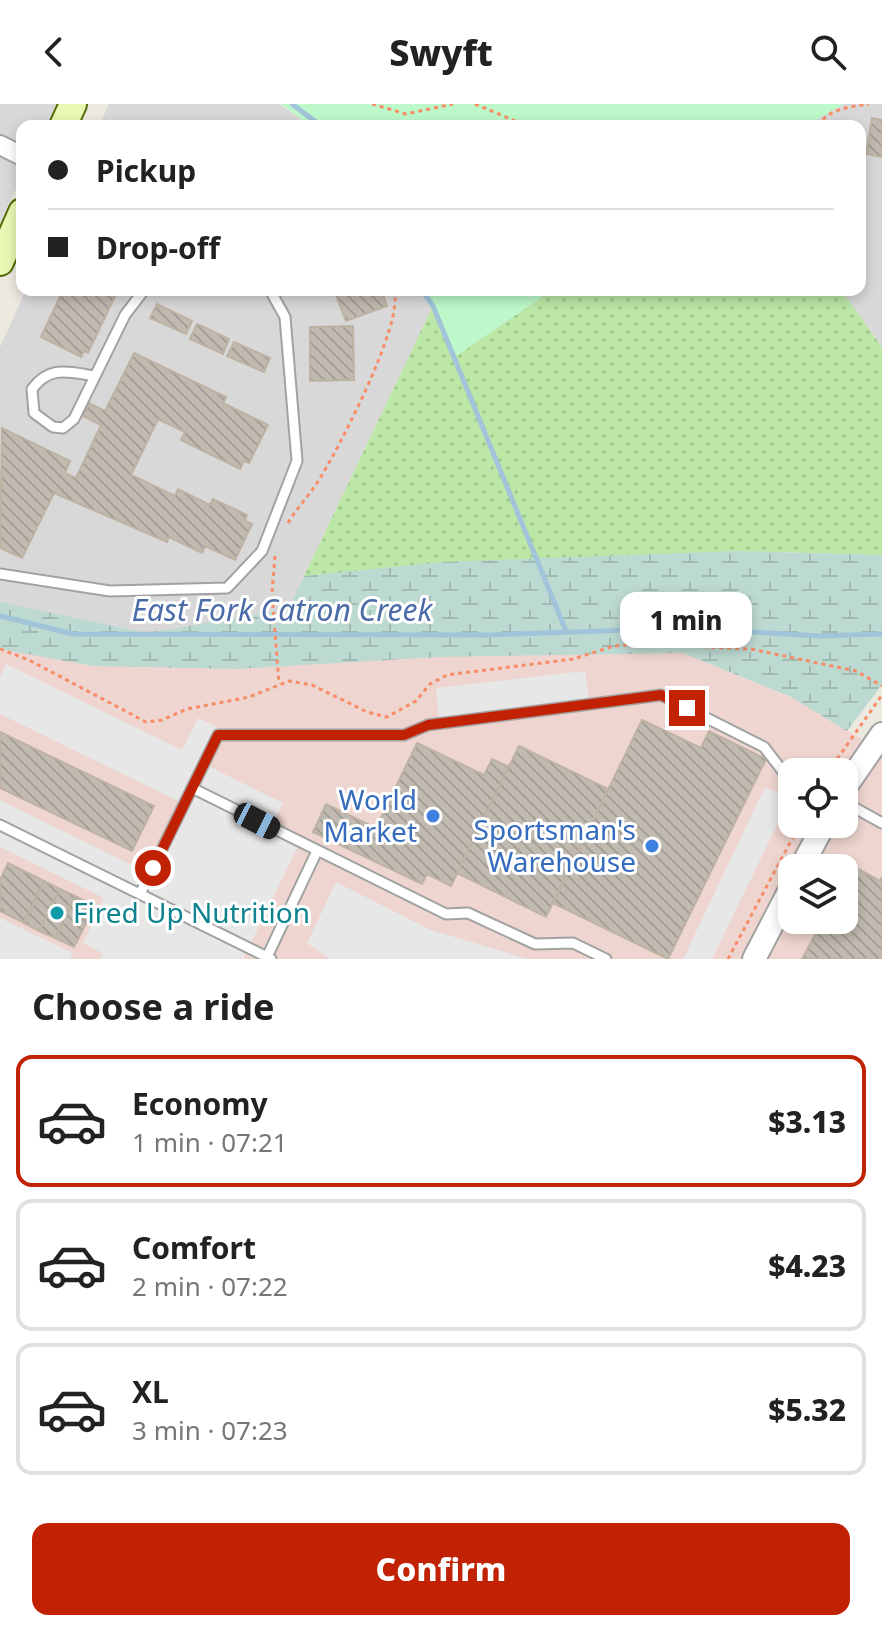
<!DOCTYPE html>
<html lang="en">
<head>
<meta charset="utf-8">
<style>
  body { margin:0; font-family:"Noto Sans",sans-serif; background:#f2f2f2; color:#222; height:100vh; display:flex; flex-direction:column; font-size:30px; white-space:nowrap }
  * { box-sizing:border-box; margin:0 }
  p { font-size:26px; color:#767676 }
  .icon { flex:none; width:44px; height:44px; fill:none; stroke:currentColor; stroke-width:2; stroke-linecap:round; stroke-linejoin:round }
  .map { position:relative; height:855px; overflow:hidden }
  .sheet { display:flex; flex-direction:column; background:#fff; flex:1 }
  .sheet>* { flex:none }
  .banner { position:absolute; left:16px; top:16px; width:850px; height:176px; border-radius:16px; box-shadow:0 4px 12px #0003; display:grid; align-content:center; height:176px; padding:0 32px; background:#fff }
  .controls { position:absolute; left:778px; top:654px; display:grid; gap:16px }
  .controls a { display:grid; place-items:center; width:80px; height:80px; border-radius:16px; background:#fff; box-shadow:0 4px 12px #0003; font-size:40px }
  .end { position:absolute; width:36px; height:36px; margin:-18px; border:10px solid #c22204; background:#fff; box-shadow:0 0 0 4px #fff }
  .from { border-radius:50% }
  .bubble { position:absolute; height:56px; border-radius:16px; background:#fff; box-shadow:0 4px 12px #0003; font-size:26px; font-weight:800; line-height:56px; text-align:center }
  .car { position:absolute; width:24px; height:48px; margin:-24px -12px; border-radius:10px; box-shadow:0 0 6px 2px #0007; background:linear-gradient(#222 24%,#8ab4d8 0 40%,#222 0 76%,#8ab4d8 0 86%,#222 0) }
  .banner b { display:flex; align-items:center; gap:28px; height:76px; font-size:30px }
  .banner b+b { border-top:2px solid #e0e0e0 }
  .banner i { width:20px; height:20px; background:#222 }
  ul { padding:0; list-style:none }
  li { display:flex; align-items:center; gap:24px; height:132px; margin:0 16px 12px; padding:0 16px; border:4px solid #e0e0e0; border-radius:16px }
  li div { flex:1 }
  li b { display:block; font-size:30px }
  li em { font-style:normal; font-weight:800 }
  li.on { border-color:#c22204 }
  li>.icon { width:72px; height:72px; stroke-width:1.5 }
  h2 { padding:0 32px; font-size:36px; line-height:96px }
  .cta { display:flex; gap:16px; margin-top:auto; padding:16px 32px }
  .cta a { flex:1; height:92px; border-radius:16px; background:#c22204; color:#fff; font-size:32px; font-weight:800; line-height:92px; text-align:center }
  header { display:flex; justify-content:space-between; align-items:center; height:104px; padding:0 32px; background:#fff; font-size:36px; font-weight:800 }
  .map>svg:first-child { display:block }
</style>
</head>
<body>
<header><svg class="icon" aria-label="back" viewBox="0 0 24 24"><path d="M15 5l-7 7 7 7"/></svg>Swyft<svg class="icon" aria-label="search" viewBox="0 0 24 24"><circle cx="10" cy="10" r="6"/><path d="M15 15l6 6"/></svg></header>
<div class="map">
<svg width="882" height="855" viewBox="0 0 882 855">
  <defs>
    <pattern id="grass-dots" width="8" height="8" patternUnits="userSpaceOnUse" patternTransform="scale(2)"><rect width="8" height="8" fill="#bce7a6"/><path d="M2 2h.1M6 6h.1" fill="none" stroke="#a1c68e" stroke-width="1.8" stroke-linecap="round"/></pattern>
    <pattern id="wetland-marsh" width="20" height="14" patternUnits="userSpaceOnUse" patternTransform="scale(2)"><rect width="20" height="14" fill="#bddad2"/><path d="M1 5h8M5 5V1M11 12h8M15 12V8" fill="none" stroke="#a2bab4"/></pattern>
    <pattern id="building-back-hatch" width="6" height="6" patternUnits="userSpaceOnUse" patternTransform="scale(2)"><rect width="6" height="6" fill="#c1bab0"/><path d="M-1 5l2 2M0 0l6 6M5-1l2 2" fill="none" stroke="#a59f97"/></pattern>
  </defs>
  <rect width="100%" height="100%" fill="#eceae0"/>
  <g fill="#d9d8d8">
    <path d="M0,0H56L46,22H22V72L0,118Z"/>
    <path d="M109,0H279L311,22H99Z"/>
    <path d="M842,0H882V243L841,186H860V22H802Z"/>
    <path d="M26,186H422L433,202L288,505L146,529L0,502V243Z"/>
  </g>
  <path fill="#eed5cf" fill-rule="evenodd" d="M0,502L146,529L288,505L683,549L791,593L882,647V855H0ZM792,668H844V720H792ZM792,764H844V816H792Z"/>
  <path fill="url(#grass-dots)" d="M552,186H841L882,243V451L737,447L304,472L433,202L453,254Z"/>
  <path fill="url(#wetland-marsh)" d="M737,447L882,451V581L847,627L791,593L683,549L438,553L238,565L93,562L0,545V498L146,529L288,505L304,472L442,458Z"/>
  <g fill="#bcf8ca">
    <path d="M281,0H844L805,22H311Z"/>
    <path d="M424,186H552L453,254Z"/>
  </g>
  <g fill="#e7e7e7">
    <path d="M6,560L182,646L198,614L219,624L202,659L283,699L271,724L300,738L243,855H100L102,849L83,839L104,794L0,743V696L146,768L180,698L0,610V573Z"/>
    <path d="M585,567L589,596L439,613L436,584Z"/>
    <path d="M765,683L790,694L712,855H683Z"/>
    <path d="M336,778L431,826L528,855H330L307,839Z"/>
    <path d="M0,814L73,849L70,855H0Z"/>
  </g>
  <g fill="none" stroke-linecap="round" stroke-linejoin="round">
    <g stroke="#a1c4da" stroke-width="5">
      <path d="M292,0L321,22"/>
      <path d="M422,186L433,202L566,527"/>
      <path d="M0,512L73,530L488,531L689,524L818,532L882,530"/>
    </g>
  </g>
  <g fill="url(#building-back-hatch)" stroke="#beb3a3" stroke-width="2">
    <path d="M872,14L882,16V53L866,50Z"/>
    <path d="M63,186H118L88,249L84,247L81,253L41,233Z"/>
    <path d="M334,186H381L387,202L346,217Z"/>
    <path d="M157,200L192,217L186,230L150,214Z"/>
    <path d="M197,220L229,235L223,250L190,235Z"/>
    <path d="M353,222L354,276L310,277V223Z"/>
    <path d="M234,238L270,254L264,268L227,252Z"/>
    <path d="M134,249L226,293L223,299L268,321L249,359L244,357L240,365L181,336L185,328L158,315L131,371L175,392L178,385L210,401L213,395L247,411L245,417L252,420L235,456L205,442L202,449L169,433L167,438L54,389L22,454L0,444L2,324L70,357L65,369L76,374L101,321L83,312L89,299L105,307Z"/>
    <path d="M642,616L701,644L709,627L766,655L668,855L553,799Z"/>
    <path d="M0,628L154,702L132,747L0,684Z"/>
    <path d="M417,639L484,671L492,655L509,663L451,782L427,770L422,780L313,728L326,700L376,724Z"/>
    <path d="M519,642L608,685L546,813L457,769Z"/>
    <path d="M8,759L44,777L24,819L0,807V776Z"/>
    <path d="M851,761L880,777L882,773V855H802L823,816H844V775Z"/>
    <path d="M44,777L60,785L39,827L24,819Z"/>
    <path d="M60,785L75,792L55,834L39,827Z"/>
    <path d="M75,792L95,802L74,843L55,834Z"/>
  </g>
  <g fill="none" stroke-linecap="round" stroke-linejoin="round">
    <defs>
      <g id="service">
        <path d="M95,272C68,268 50,261 32,285L34,309L53,323L63,324L74,315L125,211L144,186"/>
        <path d="M0,470L110,487L227,484L262,447L297,357L285,213L270,186"/>
        <path d="M192,684L446,810L468,809L535,840L573,839L606,855"/>
        <path d="M844,698L882,719"/>
        <path d="M0,721L271,855"/>
        <path d="M140,790L218,631H404L428,621L661,591L764,643L784,669L792,673"/>
        <path d="M266,855L317,747"/>
      </g>
      <path id="minor" d="M0,41L22,52"/>
      <g id="tertiary">
        <path d="M844,685L882,630"/>
        <path d="M801,764L824,720"/>
        <path d="M754,855L792,782"/>
      </g>
      <g id="secondary">
        <path d="M63,22L73,0"/>
        <path d="M0,158L22,108"/>
      </g>
    </defs>
    <use href="#service" stroke="#a2a2a2" stroke-width="13"/>
    <use href="#minor" stroke="#a2a2a2" stroke-width="22"/>
    <use href="#tertiary" stroke="#a2a2a2" stroke-width="26"/>
    <use href="#secondary" stroke="#526d07" stroke-width="30"/>
    <g stroke="#f78c67" stroke-width="3" stroke-dasharray="4 4" stroke-linecap="butt">
      <path d="M372,0L406,10L453,0"/>
      <path d="M475,0L527,22"/>
      <path d="M283,20L284,22"/>
      <path d="M818,22C829,4 850,3 869,0"/>
      <path d="M288,419C296,405 308,393 317,379C337,348 405,218 394,186"/>
      <path d="M275,452L272,489L279,580"/>
      <path d="M0,545L29,556L146,618L162,616L187,605L249,593L289,577L312,581L367,608L387,613L416,597L430,580L447,571L573,555L614,542L640,540L751,545L856,567L882,582"/>
      <path d="M828,668L882,591"/>
      <path d="M842,730L849,716"/>
      <path d="M728,855L800,720"/>
    </g>
    <use href="#service" stroke="#fff" stroke-width="9"/>
    <use href="#minor" stroke="#fff" stroke-width="18"/>
    <use href="#tertiary" stroke="#fff" stroke-width="22"/>
    <use href="#secondary" stroke="#e9f8b3" stroke-width="26"/>
  </g>
  <g fill="none" stroke-linecap="round" stroke-linejoin="round">
    <path stroke="#c22204" stroke-width="10" d="M153,764L218,631H404L428,621L661,591L687,604"/>
  </g>
  <g fill="#3f7fe0" stroke="#fff" stroke-width="3">
    <circle cx="433" cy="712" r="8"/>
    <circle cx="652" cy="742" r="8"/>
  </g>
  <circle fill="#0f9aa8" stroke="#fff" stroke-width="3" cx="57" cy="809" r="8"/>
  <g text-anchor="middle" stroke-width="6" stroke-linejoin="round" paint-order="stroke">
    <g font-size="28" fill="#366cbe" stroke="#fff" text-anchor="end">
      <text x="417" y="706">World<tspan x="417" dy="32">Market</tspan></text>
      <text x="636" y="736">Sportsman's<tspan x="636" dy="32">Warehouse</tspan></text>
    </g>
    <g font-size="28" fill="#0d838f" stroke="#fff" text-anchor="start">
      <text x="73" y="819">Fired Up Nutrition</text>
    </g>
    <g font-size="30" font-style="italic" fill="#4a6aa8" stroke="#fff">
      <text x="282" y="517">East Fork Catron Creek</text>
    </g>
  </g>
</svg>
<div class="controls">
<a><svg class="icon" aria-label="locate" viewBox="0 0 24 24"><circle cx="12" cy="12" r="6"/><path d="M12 2v4M12 18v4M2 12h4M18 12h4"/></svg></a>
<a><svg class="icon" aria-label="layers" viewBox="0 0 24 24"><path d="M12 4l9 5-9 5-9-5zM3 14l9 5 9-5"/></svg></a>
</div>
<i class="end from" style="left:153px;top:764px"></i>
<i class="end" style="left:687px;top:604px"></i>
<div class="bubble" style="left:620px;top:488px;width:132px">1 min</div>
<i class="car" style="left:257px;top:717px;rotate:117deg"></i>
<div class="banner">
<b><i class="from"></i>Pickup</b>
<b><i></i>Drop-off</b>
</div>
</div>
<section class="sheet">
<h2>Choose a ride</h2>
<ul>
<li class="on"><svg class="icon" aria-label="car" viewBox="0 0 24 24"><path d="M5 17H2v-5l4-1 3-4h7l3 4 3 1v5h-3M9 17h6M6 11h13"/><circle cx="7" cy="17" r="2"/><circle cx="17" cy="17" r="2"/></svg><div><b>Economy</b><p>1 min · 07:21</p></div><em>$3.13</em></li>
<li><svg class="icon" aria-label="car" viewBox="0 0 24 24"><path d="M5 17H2v-5l4-1 3-4h7l3 4 3 1v5h-3M9 17h6M6 11h13"/><circle cx="7" cy="17" r="2"/><circle cx="17" cy="17" r="2"/></svg><div><b>Comfort</b><p>2 min · 07:22</p></div><em>$4.23</em></li>
<li><svg class="icon" aria-label="car" viewBox="0 0 24 24"><path d="M5 17H2v-5l4-1 3-4h7l3 4 3 1v5h-3M9 17h6M6 11h13"/><circle cx="7" cy="17" r="2"/><circle cx="17" cy="17" r="2"/></svg><div><b>XL</b><p>3 min · 07:23</p></div><em>$5.32</em></li>
</ul>
<div class="cta"><a>Confirm</a></div>
</section>
</body>
</html>
